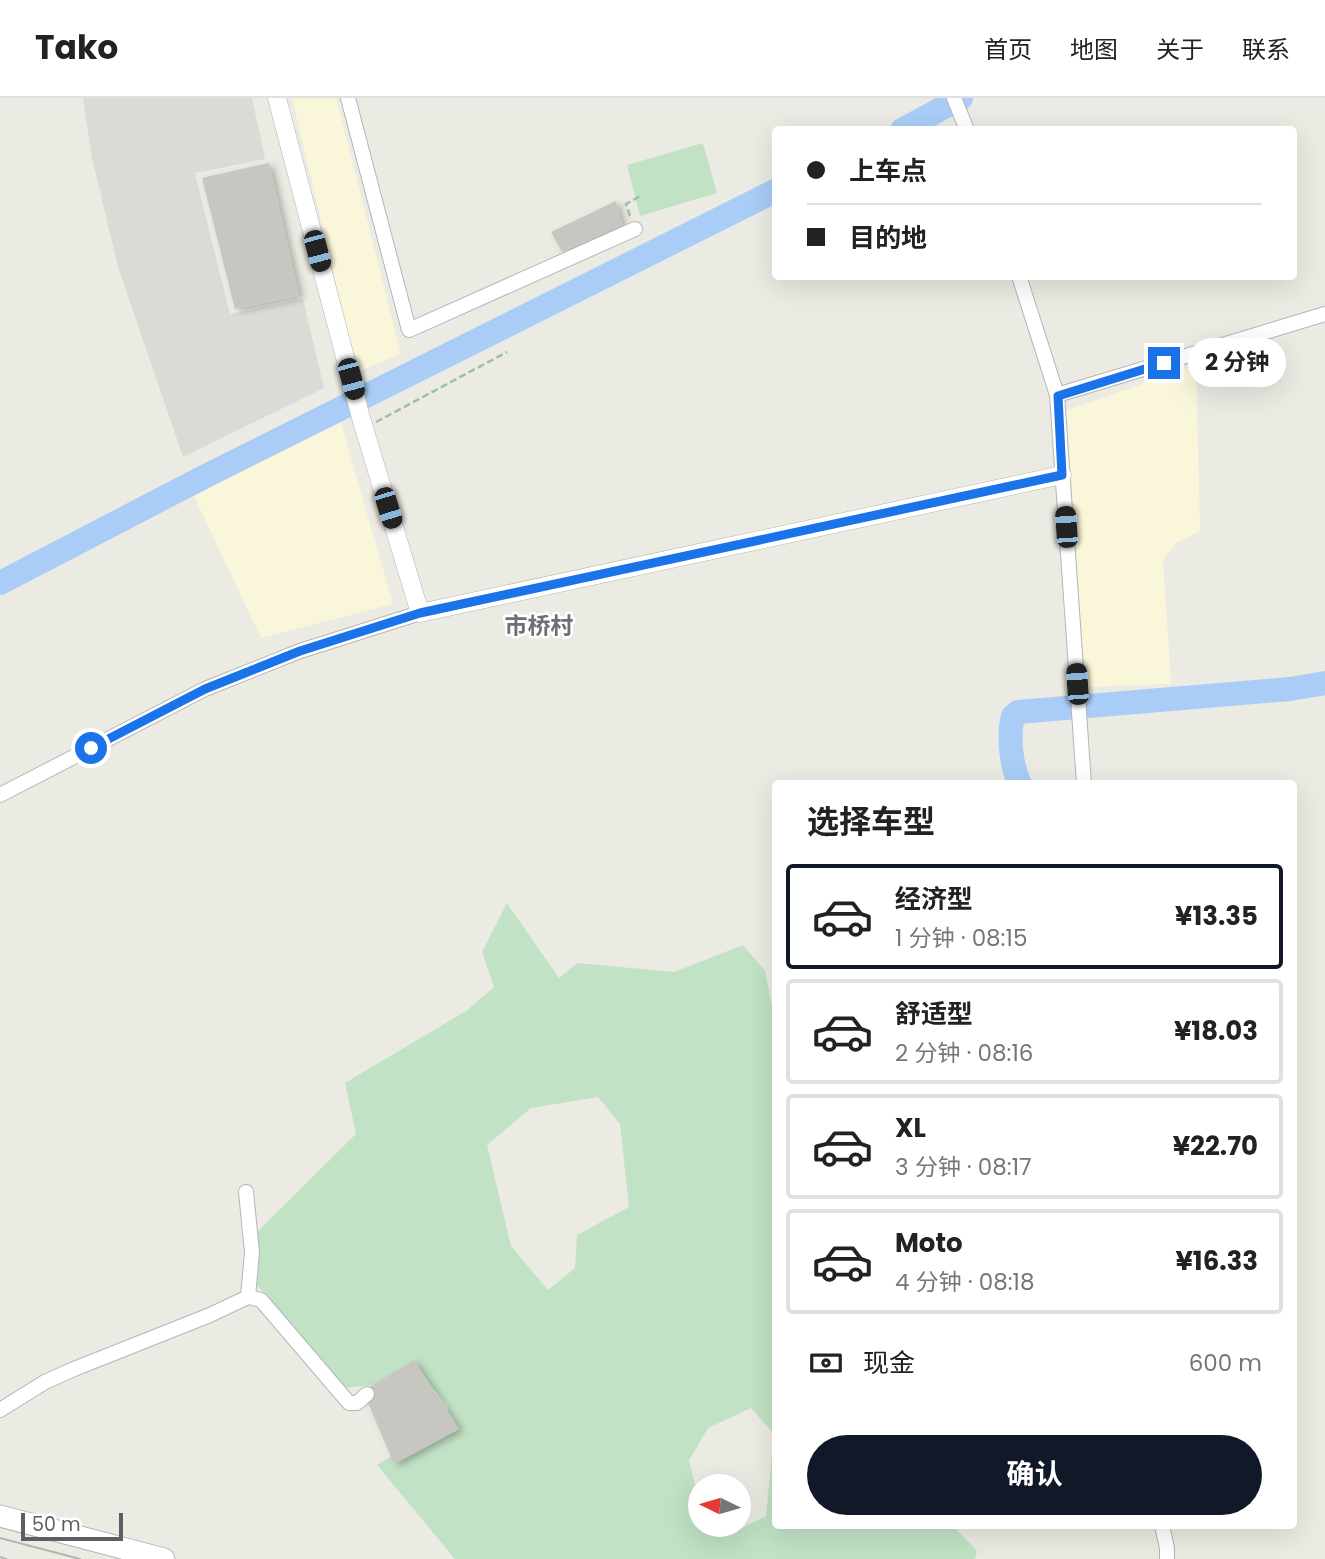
<!DOCTYPE html>
<html lang="zh">
<head>
<meta charset="utf-8">
<style>
  body { margin:0; font-family:Poppins,"Noto Sans SC",sans-serif; background:#f2f2f2; color:#222; height:100vh; display:flex; flex-direction:column; font-size:26px; white-space:nowrap }
  * { box-sizing:border-box; margin:0 }
  p { font-size:23px; color:#767676 }
  .icon { flex:none; width:38px; height:38px; fill:none; stroke:currentColor; stroke-width:2; stroke-linecap:round; stroke-linejoin:round }
  .map { position:relative; flex:1; overflow:hidden }
  .drawer { position:absolute; left:772px; top:682px; width:525px; height:749px; display:flex; flex-direction:column; background:#fff; border-radius:7px; box-shadow:0 7px 28px #0002 }
  .drawer>* { flex:none }
  .guide { position:absolute; left:772px; top:28px; width:525px; height:154px; border-radius:7px; box-shadow:0 7px 28px #0002; display:grid; align-content:center; height:154px; padding:0 35px; background:#fff }
  .needle { width:46px; rotate:275deg }
  .controls { position:absolute; left:688px; top:1376px; display:grid; gap:14px }
  .controls a { display:grid; place-items:center; width:63px; height:63px; border-radius:50%; background:#fff; box-shadow:0 7px 28px #0002; font-size:35px }
  .scale { position:absolute; left:21px; bottom:18px; width:102px; box-sizing:border-box; padding-left:7px; border:4px solid #5b5e62; border-top:0; font-size:19px; line-height:24px; white-space:nowrap; color:#5b5e62; -webkit-text-stroke:5px #fff; paint-order:stroke }
  .end { position:absolute; width:32px; height:32px; margin:-16px; border:9px solid #1a73e8; background:#fff; box-shadow:0 0 0 4px #fff }
  .from { border-radius:50% }
  .bubble { position:absolute; height:49px; border-radius:24px; background:#fff; box-shadow:0 7px 28px #0002; font-size:23px; font-weight:700; line-height:49px; text-align:center }
  .car { position:absolute; width:21px; height:42px; margin:-21px -10px; border-radius:9px; box-shadow:0 0 5px 2px #0007; background:linear-gradient(#222 24%,#8ab4d8 0 40%,#222 0 76%,#8ab4d8 0 86%,#222 0) }
  .guide b { display:flex; align-items:center; gap:24px; height:66px; font-size:26px }
  .guide b+b { border-top:2px solid #e0e0e0 }
  .guide i { width:18px; height:18px; background:#222 }
  ul { padding:0; list-style:none }
  li { display:flex; align-items:center; gap:21px; height:105px; margin:0 14px 10px; padding:0 21px; border:4px solid #e0e0e0; border-radius:7px }
  li div { flex:1 }
  li b { display:block; font-size:26px }
  li em { font-style:normal; font-weight:700 }
  li.active { border-color:#111827 }
  li>.icon { width:63px; height:63px; stroke-width:1.5 }
  h2 { padding:0 35px; font-size:32px; line-height:84px }
  .pay { display:flex; align-items:center; gap:18px; height:77px; padding:0 35px; font-size:26px }
  .pay p { margin-inline-start:auto }
  .action { display:flex; gap:14px; margin-top:auto; padding:14px 35px }
  .action a { flex:1; height:80px; border-radius:42px; background:#111827; color:#fff; font-size:28px; font-weight:700; line-height:80px; text-align:center }
  header { display:flex; align-items:center; gap:42px; box-sizing:border-box; height:98px; padding:0 35px; background:#fff; border-bottom:2px solid #e0e0e0 }
  header strong { font-size:33px }
  nav { display:flex; gap:38px; margin-inline-start:auto; font-size:24px }
  .map>svg:first-child { display:block }
</style>
</head>
<body>
<header>
<strong>Tako</strong>
<nav><a>首页</a><a>地图</a><a>关于</a><a>联系</a></nav>
</header>
<div class="map">
<svg width="1325" height="1461" viewBox="0 0 1325 1461">
  <defs>
    <filter id="shadow"><feDropShadow dx="4.5" dy="2.5" stdDeviation="3.5" flood-color="#0004"/></filter>
  </defs>
  <rect width="100%" height="100%" fill="#ecebe3"/>
  <g fill="#faf6da">
    <path d="M292,0H336L401,256L357,274Z"/>
    <path d="M1196,267L1200,433L1176,445L1163,462L1171,586L1085,589L1063,314Z"/>
    <path d="M341,325L393,506L261,540L193,396Z"/>
  </g>
  <path fill="#dbdad5" d="M83,0H252L265,61L195,75L230,216L303,201L324,290L183,359L118,169L92,60Z"/>
  <g fill="#c1e2c5" fill-rule="evenodd">
    <path d="M703,45L717,95L640,118L627,67Z"/>
    <path d="M507,805L559,880L577,865L674,874L743,847L765,873L775,923V1428H953L977,1453L975,1461H455L377,1367L446,1324L448,1308L425,1281L343,1290L246,1174L249,1142L356,1036L345,985L466,913L494,889L482,854ZM598,999L620,1026L629,1109L577,1137L575,1170L548,1192L511,1148L487,1047L531,1010ZM751,1310L774,1336L766,1418L724,1439L717,1426H700V1396L695,1387L689,1362L708,1330Z"/>
  </g>
  <g fill="none" stroke-linecap="round" stroke-linejoin="round">
    <g stroke="#a9cdf7" stroke-width="24">
      <path d="M902,32L961,0"/>
      <path d="M0,485L198,382L775,93"/>
      <path d="M1020,686C1011,668 1008,638 1013,618L1018,614L1290,591L1325,585"/>
    </g>
  </g>
  <g fill="#c8c6c0" filter="url(#shadow)">
    <path d="M269,65L299,198L235,211L202,80Z"/>
    <path d="M616,103L622,127L562,154L551,134Z"/>
    <path d="M414,1262L459,1331L394,1366L363,1293Z"/>
  </g>
  <g fill="none" stroke-linecap="round" stroke-linejoin="round">
    <defs>
      <g id="minor">
        <path d="M348,0L409,232L635,131"/>
        <path d="M954,0L967,32"/>
        <path d="M1019,178L1057,297L1084,686"/>
        <path d="M1057,297L1325,216"/>
        <path d="M0,697L205,591L300,553L420,515"/>
        <path d="M246,1094L252,1154L248,1199"/>
        <path d="M0,1312L45,1284L74,1271L210,1217L248,1199L261,1202L349,1305H357L367,1296"/>
        <path d="M1162,1428L1167,1450V1461"/>
      </g>
      <path id="tertiary" d="M277,0L361,320L420,515L1062,377"/>
      <path id="secondary" d="M0,1418L164,1461"/>
    </defs>
    <use href="#minor" stroke="#b3b5b9" stroke-width="16"/>
    <use href="#tertiary" stroke="#b3b5b9" stroke-width="19"/>
    <use href="#secondary" stroke="#b2b5b9" stroke-width="23"/>
    <g stroke="#9ac0a9" stroke-width="2.5" stroke-dasharray="7 3.5" stroke-linecap="butt">
      <path d="M630,118L626,106L642,97"/>
      <path d="M376,324L507,254"/>
    </g>
    <use href="#minor" stroke="#fff" stroke-width="14"/>
    <use href="#tertiary" stroke="#fff" stroke-width="18"/>
    <use href="#secondary" stroke="#fff" stroke-width="21"/>
    <g stroke="#b3b4b4" stroke-width="2">
      <path d="M0,1440L80,1461"/>
      <path d="M0,1459L6,1461"/>
    </g>
  </g>
  <g fill="none" stroke-linecap="round" stroke-linejoin="round">
    <path stroke="#1a73e8" stroke-width="9" d="M91,650L205,591L300,553L420,515L1062,377L1058,298L1164,265"/>
  </g>
  <g text-anchor="middle" stroke-width="5" stroke-linejoin="round" paint-order="stroke">
    <g font-size="23" font-weight="bold" fill="#6c6f74" stroke="#fff">
      <text x="539" y="536">市桥村</text>
    </g>
  </g>
</svg>
<div class="controls">
<a><svg class="needle" viewBox="-14 -14 28 28"><path d="M0-13l5 13h-10z" fill="#e53935"/><path d="M0 13l5-13h-10z" fill="#767676"/></svg></a>
</div>
<div class="scale">50 m</div>
<i class="end from" style="left:91px;top:650px"></i>
<i class="end" style="left:1164px;top:265px"></i>
<div class="bubble" style="left:1188px;top:240px;width:98px">2 分钟</div>
<i class="car" style="left:317px;top:153px;rotate:165deg"></i>
<i class="car" style="left:351px;top:281px;rotate:165deg"></i>
<i class="car" style="left:388px;top:410px;rotate:163deg"></i>
<i class="car" style="left:1066px;top:429px;rotate:356deg"></i>
<i class="car" style="left:1077px;top:586px;rotate:356deg"></i>
<div class="guide">
<b><i class="from"></i>上车点</b>
<b><i></i>目的地</b>
</div>
<section class="drawer">
<h2>选择车型</h2>
<ul>
<li class="active"><svg class="icon" aria-label="car" viewBox="0 0 24 24"><path d="M5 17H2v-5l4-1 3-4h7l3 4 3 1v5h-3M9 17h6M6 11h13"/><circle cx="7" cy="17" r="2"/><circle cx="17" cy="17" r="2"/></svg><div><b>经济型</b><p>1 分钟 · 08:15</p></div><em>¥13.35</em></li>
<li><svg class="icon" aria-label="car" viewBox="0 0 24 24"><path d="M5 17H2v-5l4-1 3-4h7l3 4 3 1v5h-3M9 17h6M6 11h13"/><circle cx="7" cy="17" r="2"/><circle cx="17" cy="17" r="2"/></svg><div><b>舒适型</b><p>2 分钟 · 08:16</p></div><em>¥18.03</em></li>
<li><svg class="icon" aria-label="car" viewBox="0 0 24 24"><path d="M5 17H2v-5l4-1 3-4h7l3 4 3 1v5h-3M9 17h6M6 11h13"/><circle cx="7" cy="17" r="2"/><circle cx="17" cy="17" r="2"/></svg><div><b>XL</b><p>3 分钟 · 08:17</p></div><em>¥22.70</em></li>
<li><svg class="icon" aria-label="car" viewBox="0 0 24 24"><path d="M5 17H2v-5l4-1 3-4h7l3 4 3 1v5h-3M9 17h6M6 11h13"/><circle cx="7" cy="17" r="2"/><circle cx="17" cy="17" r="2"/></svg><div><b>Moto</b><p>4 分钟 · 08:18</p></div><em>¥16.33</em></li>
</ul>
<div class="pay"><svg class="icon" aria-label="cash" viewBox="0 0 24 24"><path d="M3 7h18v10H3z"/><circle cx="12" cy="12" r="2"/></svg>现金<p>600 m</p></div>
<div class="action"><a>确认</a></div>
</section>
</div>
</body>
</html>
